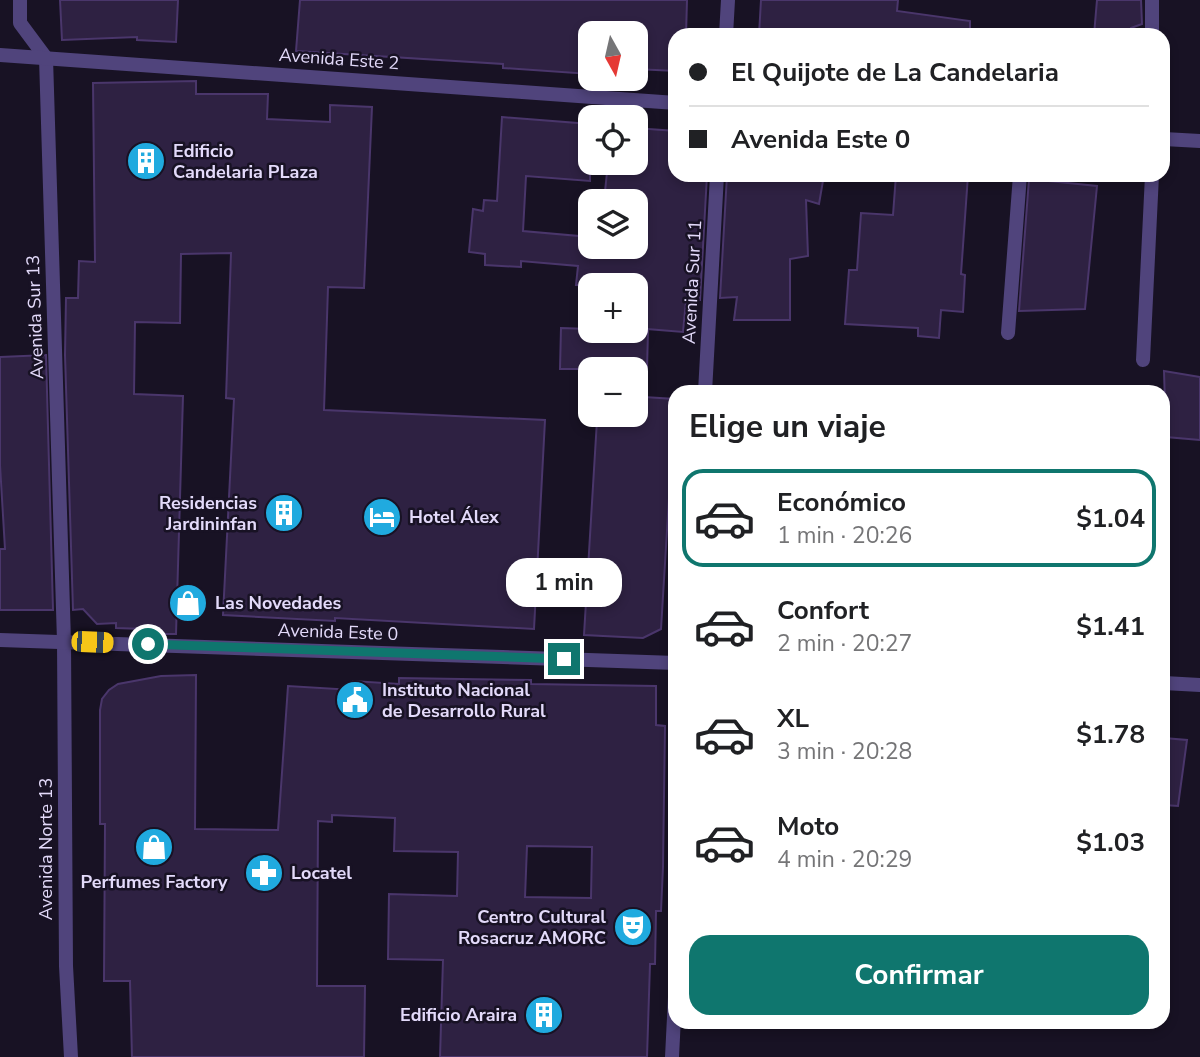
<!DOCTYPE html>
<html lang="es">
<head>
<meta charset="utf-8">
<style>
  body { margin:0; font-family:"Nunito Sans",sans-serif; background:#f2f2f2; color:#202124; height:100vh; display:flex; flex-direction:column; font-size:26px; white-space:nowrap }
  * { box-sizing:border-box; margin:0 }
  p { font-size:23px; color:#757577 }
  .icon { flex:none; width:38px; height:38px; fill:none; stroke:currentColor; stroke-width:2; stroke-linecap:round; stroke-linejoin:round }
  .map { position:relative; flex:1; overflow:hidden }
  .details { position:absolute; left:668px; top:385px; width:502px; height:644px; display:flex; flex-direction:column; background:#fff; border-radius:21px; box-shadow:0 4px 10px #0003 }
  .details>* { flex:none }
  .hud { position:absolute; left:668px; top:28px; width:502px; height:154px; border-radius:21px; box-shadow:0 4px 10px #0003; display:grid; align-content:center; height:154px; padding:0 21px; background:#fff }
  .needle { width:46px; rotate:172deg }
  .buttons { position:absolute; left:578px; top:21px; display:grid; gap:14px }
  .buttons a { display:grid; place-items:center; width:70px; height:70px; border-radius:14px; background:#fff; box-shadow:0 4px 10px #0003; font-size:35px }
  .end { position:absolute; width:32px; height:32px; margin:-16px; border:9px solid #0f766e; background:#fff; box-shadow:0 0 0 4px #fff }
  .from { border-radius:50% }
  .bubble { position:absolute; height:49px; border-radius:21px; background:#fff; box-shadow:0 4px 10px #0003; font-size:23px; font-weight:700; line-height:49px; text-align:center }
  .car { position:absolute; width:21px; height:42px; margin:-21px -10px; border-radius:9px; box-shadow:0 0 5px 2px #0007; background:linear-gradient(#f5c518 24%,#345 0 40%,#f5c518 0 76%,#345 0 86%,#f5c518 0) }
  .hud b { display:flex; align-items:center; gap:24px; height:66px; font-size:26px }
  .hud b+b { border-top:2px solid #e0e0e0 }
  .hud i { width:18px; height:18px; background:#202124 }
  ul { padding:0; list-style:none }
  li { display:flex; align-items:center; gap:21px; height:98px; margin:0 14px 10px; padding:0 7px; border:4px solid transparent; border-radius:21px }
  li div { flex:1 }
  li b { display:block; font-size:26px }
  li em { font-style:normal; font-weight:700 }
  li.active { border-color:#0f766e }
  li>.icon { width:63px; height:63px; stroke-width:1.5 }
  h2 { padding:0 21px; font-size:32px; line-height:84px }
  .button { display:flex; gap:14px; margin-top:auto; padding:14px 21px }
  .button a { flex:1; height:80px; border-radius:21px; background:#0f766e; color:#fff; font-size:28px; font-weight:700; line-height:80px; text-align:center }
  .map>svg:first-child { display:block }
</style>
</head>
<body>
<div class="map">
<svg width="1200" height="1057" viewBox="0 0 1200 1057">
  <rect width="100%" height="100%" fill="#181224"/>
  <g fill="#2e2142" stroke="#4a366b" stroke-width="2" fill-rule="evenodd">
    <path d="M60,0H178L176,42L137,40V37L62,40Z"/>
    <path d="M300,0H687L686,35H676V71L635,69V33H590V74L503,68V64L296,51Z"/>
    <path d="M761,0H898L897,11L970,21V35H759Z"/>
    <path d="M1097,0H1141L1142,24L1131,28V35H1094Z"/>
    <path d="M196,81V94H268L267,119L330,122V105L372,107L364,288L328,287L324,410L545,420L534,629L335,618V621L223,615L234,399L226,398L231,253L181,254L180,323L135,322L134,394L183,396L176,634H144V629L116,628V623L97,624L83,609L73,610L65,355L66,298H78L79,261L95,262L93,83Z"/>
    <path d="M502,117L590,124V181L526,176L523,231L590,237V247H635V201H604L608,163H635V128L676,131V175H707L700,300L686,301L683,332L635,328V285H576L578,266L521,261V267L485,265V254L469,252L473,209L483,211L484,200L497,201Z"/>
    <path d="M727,175H824L819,204L806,200L808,256L790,259V320H734L737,297L720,298Z"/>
    <path d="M896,175H968L961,274L965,275L963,312L941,310L939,338L918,336V328L845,324L849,270H857L861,213L893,215Z"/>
    <path d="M1029,179L1097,186L1085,309L1019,311Z"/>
    <path d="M561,328L648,331L647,369H560Z"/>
    <path d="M46,355L53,610H0V549H5L0,465V357Z"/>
    <path d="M1164,371L1200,377V440L1166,437Z"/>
    <path d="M644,397L675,399L661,629L643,638L584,635L597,420L642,423Z"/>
    <path d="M196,675L195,829L278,830L288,686L353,690V681L399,684V678L531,680V684L656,686V725L665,726L663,867L661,911H656L655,964H650L647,1057H440L443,960L388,959L389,894L457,896L458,852L394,851L395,818L332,815V822L318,821L317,986H365L364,1057H132L130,981H104L105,824H100V710L102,699L109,690L118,684L161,676ZM527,846L592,847L591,898L525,897Z"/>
    <path d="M1164,738L1187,740L1178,806L1164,805Z"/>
  </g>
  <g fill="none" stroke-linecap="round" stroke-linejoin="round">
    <g stroke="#50447c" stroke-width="14">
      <path d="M20,0V23L46,58L64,641L66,966L71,1057"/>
      <path d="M1152,0V35"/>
      <path d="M726,35L728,0"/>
      <path d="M0,55L676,103"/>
      <path d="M1164,139L1200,141"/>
      <path d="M1008,333L1020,175"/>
      <path d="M1143,360L1152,175"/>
      <path d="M705,392L717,175"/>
      <path d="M0,640L676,663"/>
      <path d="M1164,683L1200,685"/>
      <path d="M672,1057L676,977"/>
    </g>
  </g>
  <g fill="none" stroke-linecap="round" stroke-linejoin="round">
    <path stroke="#0f766e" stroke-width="9" d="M148,644L564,659"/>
  </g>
  <defs>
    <symbol id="building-disc" viewBox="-11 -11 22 22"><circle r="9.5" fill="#20aadf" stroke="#181224"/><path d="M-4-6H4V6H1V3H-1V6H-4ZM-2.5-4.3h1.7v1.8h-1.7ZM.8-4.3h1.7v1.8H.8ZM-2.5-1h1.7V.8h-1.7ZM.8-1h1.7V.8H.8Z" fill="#fff"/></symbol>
    <symbol id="hotel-disc" viewBox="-11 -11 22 22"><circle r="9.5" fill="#20aadf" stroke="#181224"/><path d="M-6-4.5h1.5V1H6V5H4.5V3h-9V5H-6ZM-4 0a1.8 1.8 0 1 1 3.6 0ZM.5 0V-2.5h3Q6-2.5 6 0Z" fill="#fff"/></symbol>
    <symbol id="shop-disc" viewBox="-11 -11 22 22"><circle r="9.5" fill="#20aadf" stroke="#181224"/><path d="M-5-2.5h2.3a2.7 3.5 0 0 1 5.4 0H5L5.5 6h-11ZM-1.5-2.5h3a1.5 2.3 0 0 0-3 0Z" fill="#fff"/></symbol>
    <symbol id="civic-disc" viewBox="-11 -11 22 22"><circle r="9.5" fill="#20aadf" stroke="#181224"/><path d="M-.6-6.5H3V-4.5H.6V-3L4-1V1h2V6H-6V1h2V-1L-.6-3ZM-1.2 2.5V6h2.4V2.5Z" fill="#fff"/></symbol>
    <symbol id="pharmacy-disc" viewBox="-11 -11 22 22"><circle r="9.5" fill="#20aadf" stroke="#181224"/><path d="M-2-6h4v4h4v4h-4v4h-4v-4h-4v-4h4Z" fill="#fff"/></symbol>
    <symbol id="theatre-disc" viewBox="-11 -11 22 22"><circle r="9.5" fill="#20aadf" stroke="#181224"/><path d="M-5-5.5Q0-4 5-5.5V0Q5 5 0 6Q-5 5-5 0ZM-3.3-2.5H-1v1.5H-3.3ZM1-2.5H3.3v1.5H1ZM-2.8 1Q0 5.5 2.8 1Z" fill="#fff"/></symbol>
  </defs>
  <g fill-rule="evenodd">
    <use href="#building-disc" x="124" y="139" width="44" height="44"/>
    <use href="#building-disc" x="262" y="491" width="44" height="44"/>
    <use href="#hotel-disc" x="360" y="495" width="44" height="44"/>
    <use href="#shop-disc" x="166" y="581" width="44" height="44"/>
    <use href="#civic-disc" x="333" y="678" width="44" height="44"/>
    <use href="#shop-disc" x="132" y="825" width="44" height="44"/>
    <use href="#pharmacy-disc" x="242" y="851" width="44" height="44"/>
    <use href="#theatre-disc" x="611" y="905" width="44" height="44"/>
    <use href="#building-disc" x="522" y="993" width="44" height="44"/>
  </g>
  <g text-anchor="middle" stroke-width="5" stroke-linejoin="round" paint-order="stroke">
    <g font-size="18" fill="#e3dafa" stroke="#181224">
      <text transform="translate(339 59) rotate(4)" y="6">Avenida Este 2</text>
      <text transform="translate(692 282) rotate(-87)" y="6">Avenida Sur 11</text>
      <text transform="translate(35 317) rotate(-92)" y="6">Avenida Sur 13</text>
      <text transform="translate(338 632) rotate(2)" y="6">Avenida Este 0</text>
      <text transform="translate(46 849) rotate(-90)" y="6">Avenida Norte 13</text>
    </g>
    <g font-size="18" font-weight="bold" fill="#e3dafa" stroke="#181224" text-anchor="start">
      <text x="173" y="157">Edificio<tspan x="173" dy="21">Candelaria PLaza</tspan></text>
      <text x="257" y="509" text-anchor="end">Residencias<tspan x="257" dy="21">Jardininfan</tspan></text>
      <text x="409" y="523">Hotel Álex</text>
      <text x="215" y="609">Las Novedades</text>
      <text x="382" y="696">Instituto Nacional<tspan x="382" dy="21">de Desarrollo Rural</tspan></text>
      <text x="291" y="879">Locatel</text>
      <text x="154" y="888" text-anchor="middle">Perfumes Factory</text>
      <text x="606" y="923" text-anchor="end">Centro Cultural<tspan x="606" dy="21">Rosacruz AMORC</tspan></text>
      <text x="517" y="1021" text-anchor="end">Edificio Araira</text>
    </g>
  </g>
</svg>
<div class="buttons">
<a><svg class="needle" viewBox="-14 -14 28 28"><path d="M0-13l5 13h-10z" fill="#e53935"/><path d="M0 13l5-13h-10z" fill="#757577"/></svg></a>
<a><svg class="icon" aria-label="locate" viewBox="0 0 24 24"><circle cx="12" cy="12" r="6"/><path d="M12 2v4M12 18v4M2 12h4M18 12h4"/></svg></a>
<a><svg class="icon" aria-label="layers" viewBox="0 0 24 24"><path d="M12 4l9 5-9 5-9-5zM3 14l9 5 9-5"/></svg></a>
<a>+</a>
<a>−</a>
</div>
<i class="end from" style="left:148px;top:644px"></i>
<i class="end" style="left:564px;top:659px"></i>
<div class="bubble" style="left:506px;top:558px;width:116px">1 min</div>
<i class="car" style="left:92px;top:642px;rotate:92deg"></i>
<div class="hud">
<b><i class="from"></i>El Quijote de La Candelaria</b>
<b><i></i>Avenida Este 0</b>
</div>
<section class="details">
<h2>Elige un viaje</h2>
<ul>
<li class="active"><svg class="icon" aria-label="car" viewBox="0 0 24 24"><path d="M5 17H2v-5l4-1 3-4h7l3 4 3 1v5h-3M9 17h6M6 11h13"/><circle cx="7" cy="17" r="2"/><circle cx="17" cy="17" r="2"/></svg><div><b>Económico</b><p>1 min · 20:26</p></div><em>$1.04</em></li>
<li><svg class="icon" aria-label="car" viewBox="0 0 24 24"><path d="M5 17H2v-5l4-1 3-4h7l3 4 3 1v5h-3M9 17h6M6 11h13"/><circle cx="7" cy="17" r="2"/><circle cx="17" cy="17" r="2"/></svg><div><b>Confort</b><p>2 min · 20:27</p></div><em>$1.41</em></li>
<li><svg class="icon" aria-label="car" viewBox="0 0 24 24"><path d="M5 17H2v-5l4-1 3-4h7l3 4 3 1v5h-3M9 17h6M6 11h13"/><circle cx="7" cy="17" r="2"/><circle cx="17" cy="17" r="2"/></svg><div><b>XL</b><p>3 min · 20:28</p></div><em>$1.78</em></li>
<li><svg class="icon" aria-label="car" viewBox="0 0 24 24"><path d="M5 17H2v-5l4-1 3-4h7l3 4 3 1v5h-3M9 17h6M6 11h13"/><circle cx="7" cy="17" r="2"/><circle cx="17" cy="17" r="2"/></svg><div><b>Moto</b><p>4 min · 20:29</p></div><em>$1.03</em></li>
</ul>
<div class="button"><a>Confirmar</a></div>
</section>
</div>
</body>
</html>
